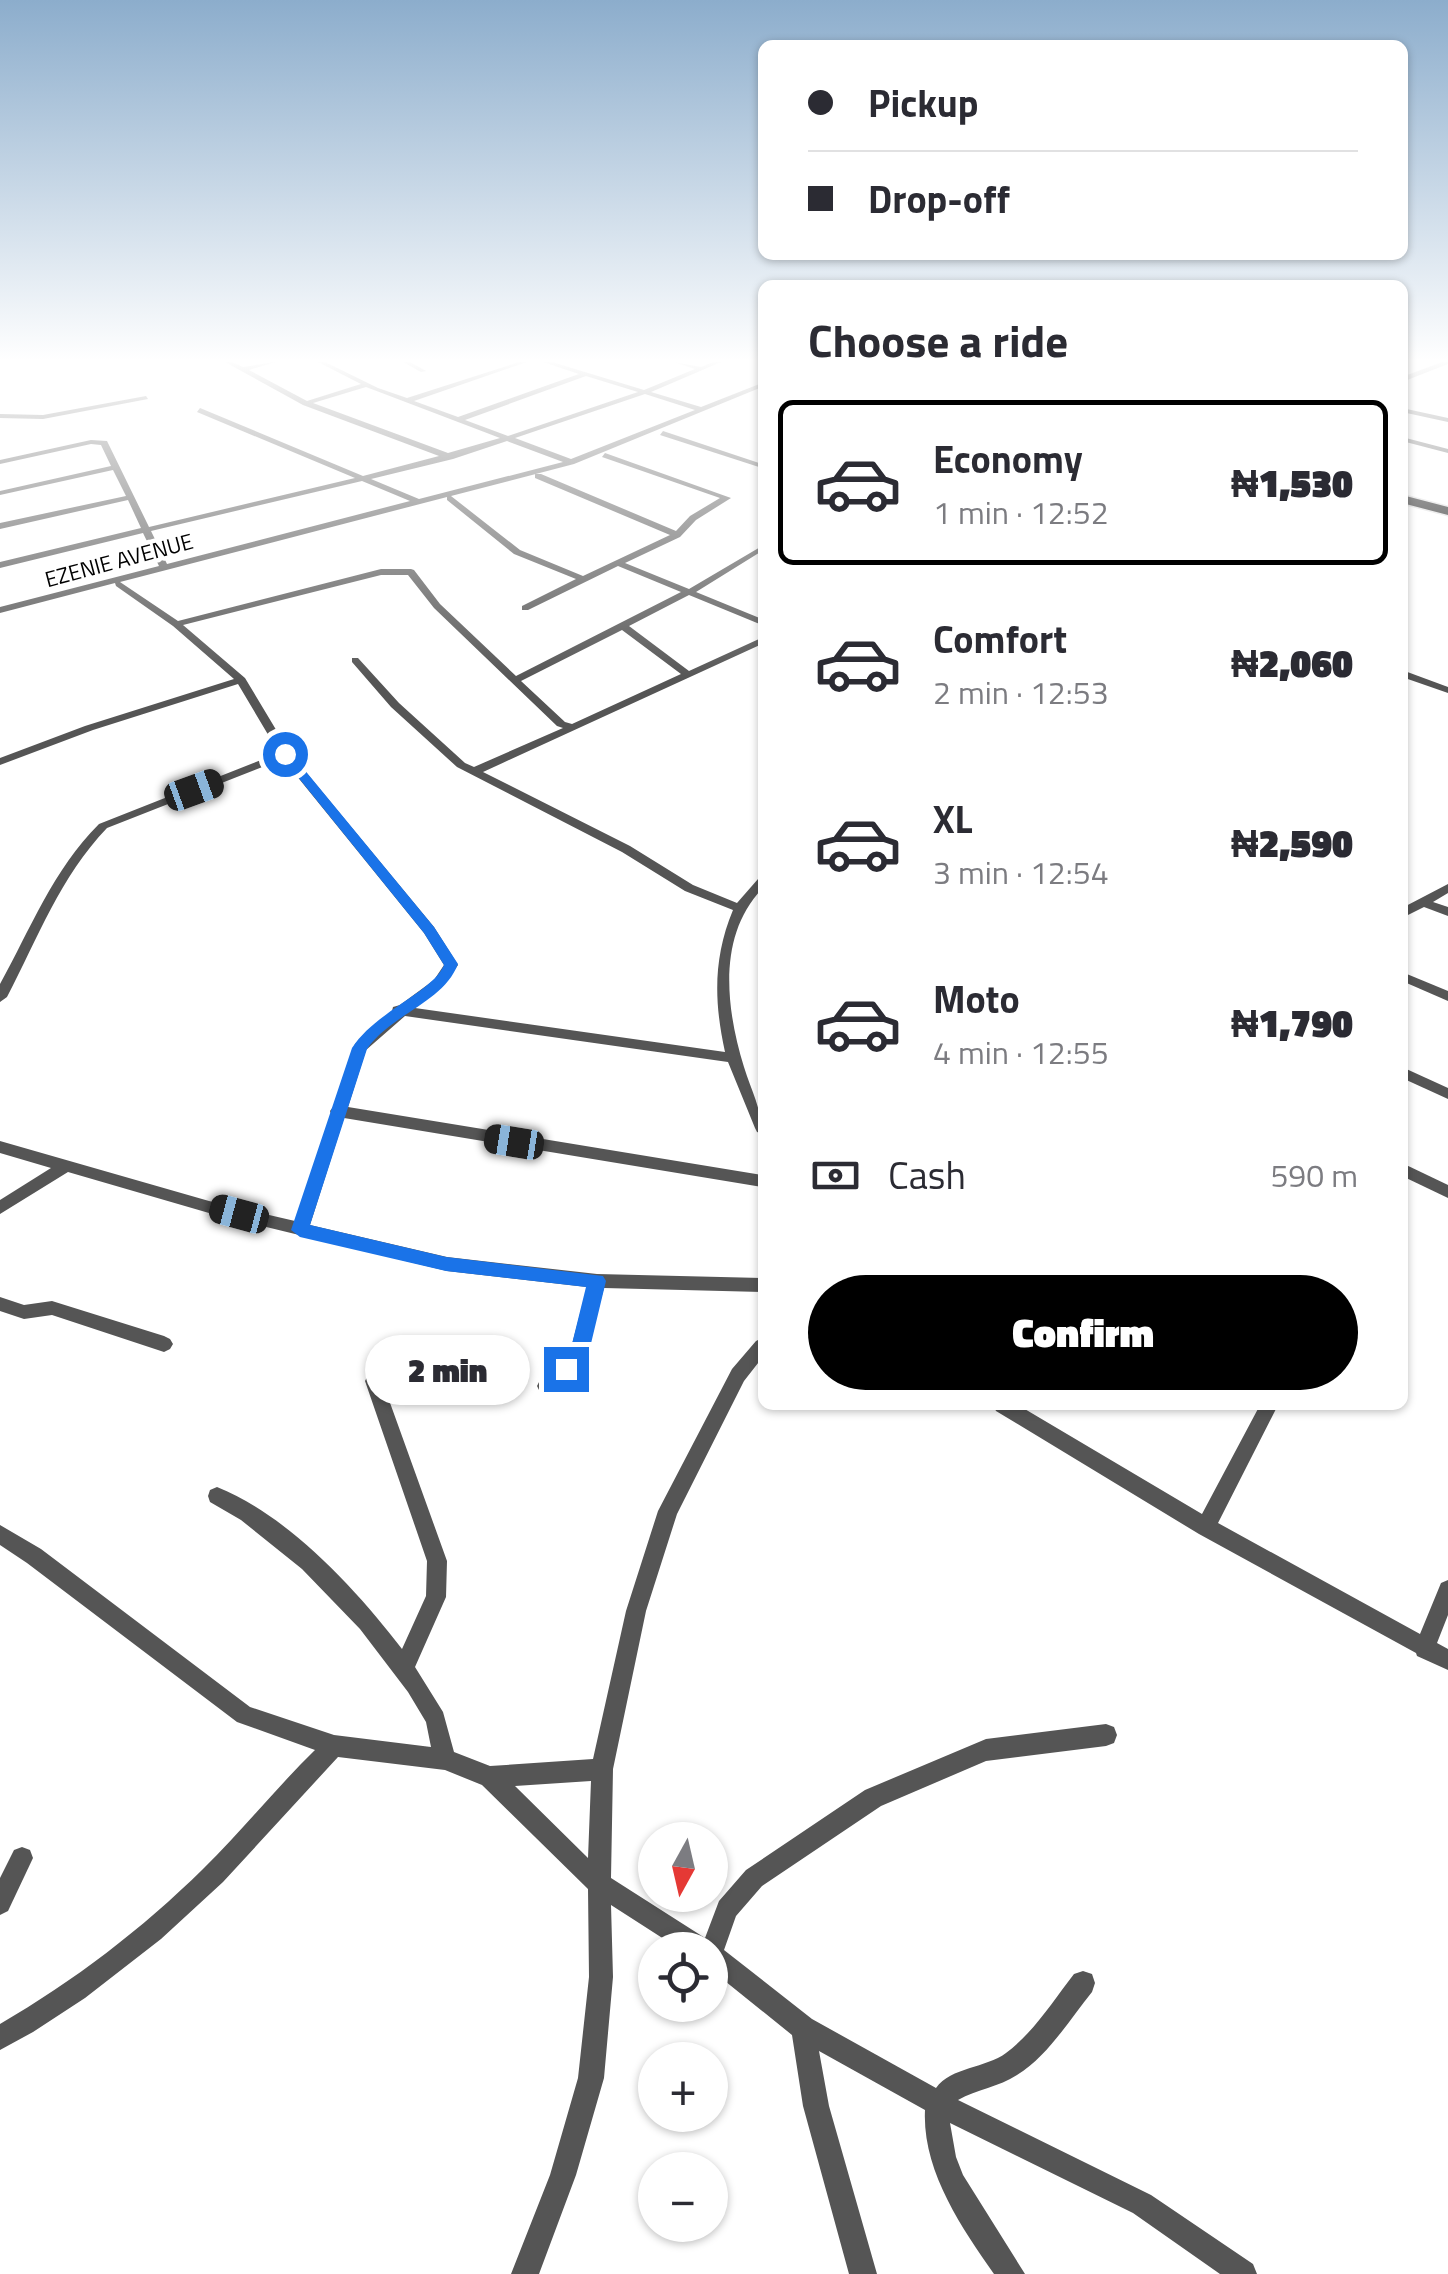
<!DOCTYPE html>
<html lang="en">
<head>
<meta charset="utf-8">
<style>
  body { margin:0; font-family:"Titillium Web",sans-serif; background:#f7f7f7; color:#2b2b33; height:100vh; display:flex; flex-direction:column; font-size:38px; white-space:nowrap }
  * { box-sizing:border-box; margin:0 }
  p { font-size:32px; color:#7c7c81 }
  .icon { flex:none; width:55px; height:55px; fill:none; stroke:currentColor; stroke-width:2; stroke-linecap:round; stroke-linejoin:round }
  .map { position:relative; flex:1; overflow:hidden }
  .sheet { position:absolute; left:758px; top:280px; width:650px; height:1130px; display:flex; flex-direction:column; background:#fff; border-radius:15px; box-shadow:0 2px 8px #0004 }
  .sheet>* { flex:none }
  .top-card { position:absolute; left:758px; top:40px; width:650px; height:220px; border-radius:15px; box-shadow:0 2px 8px #0004; display:grid; align-content:center; height:220px; padding:0 50px; background:#fff }
  .needle { width:65px; rotate:188deg }
  .buttons { position:absolute; left:638px; top:1822px; display:grid; gap:20px }
  .buttons a { display:grid; place-items:center; width:90px; height:90px; border-radius:50%; background:#fff; box-shadow:0 2px 8px #0004; font-size:50px }
  .end { position:absolute; width:45px; height:45px; margin:-22px; border:12px solid #1a73e8; background:#fff; box-shadow:0 0 0 5px #fff }
  .from { border-radius:50% }
  .bubble { position:absolute; height:70px; border-radius:35px; background:#fff; box-shadow:0 2px 8px #0004; font-size:32px; font-weight:800; line-height:70px; text-align:center }
  .car { position:absolute; width:30px; height:60px; margin:-30px -15px; border-radius:12px; box-shadow:0 0 8px 2px #0007; background:linear-gradient(#222 24%,#8ab4d8 0 40%,#222 0 76%,#8ab4d8 0 86%,#222 0) }
  .top-card b { display:flex; align-items:center; gap:35px; height:95px; font-size:38px }
  .top-card b+b { border-top:2px solid #e1e1e2 }
  .top-card i { width:25px; height:25px; background:#2b2b33 }
  ul { padding:0; list-style:none }
  li { display:flex; align-items:center; gap:30px; height:165px; margin:0 20px 15px; padding:0 30px; border:5px solid transparent; border-radius:15px }
  li div { flex:1 }
  li b { display:block; font-size:38px }
  li em { font-style:normal; font-weight:800 }
  li.current { border-color:#000 }
  li>.icon { width:90px; height:90px; stroke-width:1.5 }
  h2 { padding:0 50px; font-size:45px; line-height:120px }
  .pay { display:flex; align-items:center; gap:25px; height:110px; padding:0 50px; font-size:38px }
  .pay p { margin-inline-start:auto }
  .cta { display:flex; gap:20px; margin-top:auto; padding:20px 50px }
  .cta a { flex:1; height:115px; border-radius:60px; background:#000; color:#fff; font-size:40px; font-weight:800; line-height:115px; text-align:center }
  .map>svg:first-child { display:block }
</style>
</head>
<body>
<div class="map">
<svg width="1448" height="2274" viewBox="0 0 1448 2274">
  <rect width="100%" height="100%" fill="#fff"/>
  <g fill="none" stroke-linecap="round" stroke-linejoin="round">
    <defs>
      <path id="highway" d="M1402,495L1448,507V515L1402,503Z"/>
    </defs>
    <use href="#highway" stroke="#dbdbdb" stroke-width="3"/>
    <g fill="#555" fill-rule="evenodd">
      <path d="M225,362H232L243,367L275,362L249,370L307,401L361,384L318,362H325L378,388L407,398L519,362H527L414,401L458,417L579,374L543,362H552L644,390L695,369L674,362L701,367L713,362H721L651,392L701,407L762,383V387L574,464L451,496L520,550L583,576L670,535L535,478V474H541L676,531L690,516L720,498L602,457L605,453L731,498L696,520L680,537L625,563L689,589L762,546V551L696,592L762,619V625L689,595L629,626L689,671L759,639L762,638V644L483,772L630,846L693,885L737,903L758,879L762,878V889C717,936 726,1009 744,1067C751,1090 762,1109 762,1134L757,1132L755,1128L728,1062L405,1016L366,1050L348,1107L762,1175V1187L344,1118L310,1225L447,1257L597,1274L762,1278V1292L604,1288L584,1361L552,1392L546,1394L540,1392L537,1386L540,1380L570,1352L587,1287L447,1271L209,1213L68,1172L0,1214V1200L51,1168L0,1153V1141L209,1201L295,1221L331,1114L330,1111L333,1107L355,1044L392,1011L393,1007L400,1005L434,980L444,965L424,933L283,759L107,828C60,877 38,938 7,997L0,1002V984C31,928 53,870 99,824L279,753L238,684L93,730L0,765V758L85,726L234,679L173,626L116,586L115,583L0,613V607L159,566L143,533L0,568V562L141,528L128,500L0,529V523L126,496L113,470L0,495V491L111,466L101,445L91,444L0,464V460L91,440L107,441L149,527L355,478L197,412L200,408L363,476L439,456L303,405ZM586,376L638,392L508,436L465,420ZM366,387L374,390L500,438L448,453L313,403ZM645,394L695,410L571,459L515,438ZM507,441L563,462L419,499L371,479L453,459ZM362,481L410,501L167,564L151,531ZM447,497V500L514,554L576,579L522,606V610H528L618,566L681,592L516,676L440,604L414,570L411,569H381L178,621L120,582ZM381,575H408L434,608L557,726L563,728L474,767L465,763L399,703L358,658H352V662L391,707L457,767L622,852L685,891L733,910C713,958 714,1002 725,1052L415,1008L443,986L458,965L434,927L290,753L245,678L183,625ZM622,630L681,674L572,724L565,722L521,681Z"/>
      <path d="M403,362H410L426,371L421,372Z"/>
      <path d="M1442,362H1448V364L1402,382V377Z"/>
      <path d="M146,396L148,399L43,419L0,418V414L43,415Z"/>
      <path d="M1402,408L1448,418V422L1402,412Z"/>
      <path d="M663,431L762,464V468L660,435Z"/>
      <path d="M1402,437L1448,449V453L1402,441Z"/>
      <path d="M1402,670L1448,687V693L1402,677Z"/>
      <path d="M1448,884V893L1433,902L1448,907V916L1424,907L1402,918V908Z"/>
      <path d="M1402,972L1448,991V1001L1402,981Z"/>
      <path d="M1402,1067L1448,1088V1099L1402,1078Z"/>
      <path d="M1402,1163L1448,1185V1198L1402,1176Z"/>
      <path d="M0,1297L24,1305L52,1301L164,1336L170,1339L173,1344L170,1349L164,1352L52,1315L24,1319L0,1311Z"/>
      <path d="M762,1338V1358L744,1381L677,1514L646,1611L613,1769L611,1878L705,1938L719,1901L746,1870L865,1790L986,1739L1106,1724L1114,1727L1117,1735L1114,1743L1106,1746L986,1761L881,1806L762,1886L736,1916L724,1950L812,2019L936,2088C951,2067 986,2068 1006,2053C1034,2032 1053,2001 1074,1974L1083,1971L1092,1974L1095,1983L1092,1992C1069,2020 1049,2055 1017,2075C999,2087 977,2089 958,2100L1151,2195L1253,2264L1257,2274H1220L1133,2213L950,2123L956,2157L963,2175L1025,2274H994C961,2227 922,2170 925,2110L819,2051L829,2106L877,2274H849L803,2106L792,2035L710,1969V1950H681L611,1905L613,1977L604,2078L576,2175L539,2274H511L550,2175L578,2078L589,1977L588,1889L482,1785L445,1770L338,1757L223,1882L161,1939L85,1998L33,2032L0,2050V2024C74,1981 142,1929 203,1869C242,1831 276,1788 315,1750L237,1722L27,1563L0,1545V1525L41,1549L250,1707L334,1735L431,1747L426,1722L408,1692L360,1629L302,1569L241,1520L210,1502L208,1496L210,1490L217,1487C289,1516 356,1589 402,1649L426,1596L427,1561L365,1381L368,1375L374,1373L380,1375L447,1561L446,1597L415,1667L443,1712L454,1752L490,1766L593,1759L626,1611L658,1511L732,1369L756,1341ZM591,1781L588,1858L515,1786Z"/>
      <path d="M993,1405H1018L1202,1514L1260,1405H1278L1218,1523L1420,1634L1441,1583L1448,1580V1615L1437,1643L1448,1649V1670L1417,1656L1416,1653L1199,1534L996,1411Z"/>
      <path d="M22,1847L30,1850L33,1858L8,1911L0,1915V1878L14,1850Z"/>
    </g>
    <use href="#highway" fill="#000" fill-rule="evenodd"/>
  </g>
  <linearGradient id="sky" x2="0" y2="1"><stop stop-color="#8cadcc"/><stop offset="0.53" stop-color="#fff"/><stop offset="1" stop-color="#fff" stop-opacity="0"/></linearGradient>
  <rect width="1448" height="680" fill="url(#sky)"/>
  <path fill="#1a73e8" d="M281,751H289L434,927L458,964C443,1003 391,1014 367,1049L310,1225L446,1257L603,1276L606,1281L588,1356L572,1375H559L556,1369L570,1352L586,1287L446,1271L300,1237L291,1230L352,1048C376,1011 433,992 444,965L424,933L281,756Z"/>
  <g text-anchor="middle" stroke-width="9" stroke-linejoin="round" paint-order="stroke">
    <g font-size="22" fill="#000" stroke="#fff">
      <text transform="translate(119 560) rotate(-15)" y="8">EZENIE AVENUE</text>
    </g>
  </g>
</svg>
<div class="buttons">
<a><svg class="needle" viewBox="-14 -14 28 28"><path d="M0-13l5 13h-10z" fill="#e53935"/><path d="M0 13l5-13h-10z" fill="#7c7c81"/></svg></a>
<a><svg class="icon" aria-label="locate" viewBox="0 0 24 24"><circle cx="12" cy="12" r="6"/><path d="M12 2v4M12 18v4M2 12h4M18 12h4"/></svg></a>
<a>+</a>
<a>−</a>
</div>
<i class="end from" style="left:285px;top:754px"></i>
<i class="end" style="left:566px;top:1369px"></i>
<div class="bubble" style="left:365px;top:1335px;width:165px">2 min</div>
<i class="car" style="left:194px;top:790px;rotate:70deg"></i>
<i class="car" style="left:514px;top:1142px;rotate:279deg"></i>
<i class="car" style="left:239px;top:1214px;rotate:285deg"></i>
<div class="top-card">
<b><i class="from"></i>Pickup</b>
<b><i></i>Drop-off</b>
</div>
<section class="sheet">
<h2>Choose a ride</h2>
<ul>
<li class="current"><svg class="icon" aria-label="car" viewBox="0 0 24 24"><path d="M5 17H2v-5l4-1 3-4h7l3 4 3 1v5h-3M9 17h6M6 11h13"/><circle cx="7" cy="17" r="2"/><circle cx="17" cy="17" r="2"/></svg><div><b>Economy</b><p>1 min · 12:52</p></div><em>₦1,530</em></li>
<li><svg class="icon" aria-label="car" viewBox="0 0 24 24"><path d="M5 17H2v-5l4-1 3-4h7l3 4 3 1v5h-3M9 17h6M6 11h13"/><circle cx="7" cy="17" r="2"/><circle cx="17" cy="17" r="2"/></svg><div><b>Comfort</b><p>2 min · 12:53</p></div><em>₦2,060</em></li>
<li><svg class="icon" aria-label="car" viewBox="0 0 24 24"><path d="M5 17H2v-5l4-1 3-4h7l3 4 3 1v5h-3M9 17h6M6 11h13"/><circle cx="7" cy="17" r="2"/><circle cx="17" cy="17" r="2"/></svg><div><b>XL</b><p>3 min · 12:54</p></div><em>₦2,590</em></li>
<li><svg class="icon" aria-label="car" viewBox="0 0 24 24"><path d="M5 17H2v-5l4-1 3-4h7l3 4 3 1v5h-3M9 17h6M6 11h13"/><circle cx="7" cy="17" r="2"/><circle cx="17" cy="17" r="2"/></svg><div><b>Moto</b><p>4 min · 12:55</p></div><em>₦1,790</em></li>
</ul>
<div class="pay"><svg class="icon" aria-label="cash" viewBox="0 0 24 24"><path d="M3 7h18v10H3z"/><circle cx="12" cy="12" r="2"/></svg>Cash<p>590 m</p></div>
<div class="cta"><a>Confirm</a></div>
</section>
</div>
</body>
</html>
